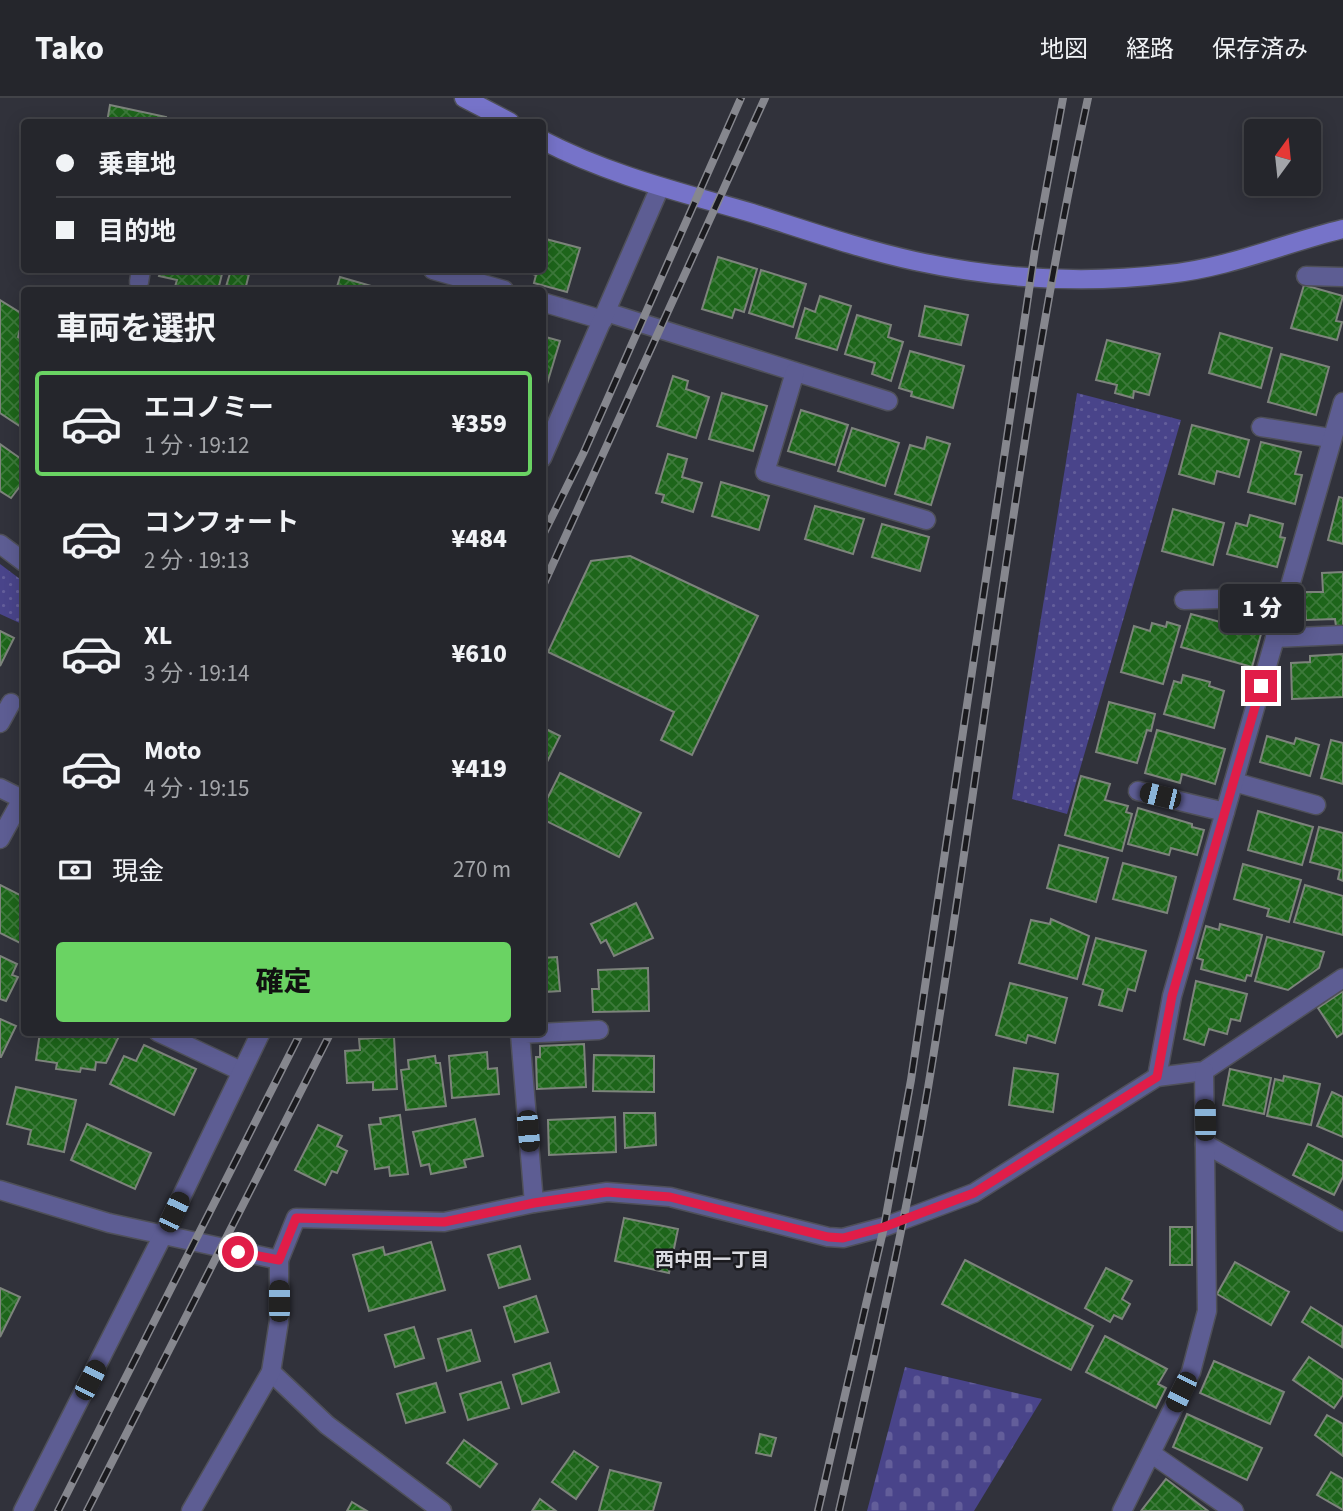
<!DOCTYPE html>
<html lang="ja">
<head>
<meta charset="utf-8">
<style>
  body { margin:0; font-family:"Source Sans 3","Noto Sans JP",sans-serif; background:#313238; color:#f1f3f6; height:100vh; display:flex; flex-direction:column; font-size:26px; white-space:nowrap }
  * { box-sizing:border-box; margin:0 }
  p { font-size:23px; color:#a3a5a9 }
  .icon { flex:none; width:38px; height:38px; fill:none; stroke:currentColor; stroke-width:2; stroke-linecap:round; stroke-linejoin:round }
  .map { position:relative; flex:1; overflow:hidden }
  .details { position:absolute; left:21px; top:189px; width:525px; height:749px; display:flex; flex-direction:column; background:#25262c; border-radius:7px; box-shadow:0 4px 18px #0003,0 0 0 2px #424348 }
  .details>* { flex:none }
  .guide { position:absolute; left:21px; top:21px; width:525px; height:154px; border-radius:7px; box-shadow:0 4px 18px #0003,0 0 0 2px #424348; display:grid; align-content:center; height:154px; padding:0 35px; background:#25262c }
  .needle { width:46px; rotate:15deg }
  .buttons { position:absolute; left:1244px; top:21px; display:grid; gap:14px }
  .buttons a { display:grid; place-items:center; width:77px; height:77px; border-radius:7px; background:#25262c; box-shadow:0 4px 18px #0003,0 0 0 2px #424348; font-size:35px }
  .end { position:absolute; width:32px; height:32px; margin:-16px; border:9px solid #e11d48; background:#fff; box-shadow:0 0 0 4px #fff }
  .from { border-radius:50% }
  .bubble { position:absolute; height:49px; border-radius:7px; background:#25262c; box-shadow:0 4px 18px #0003,0 0 0 2px #424348; font-size:23px; font-weight:800; line-height:49px; text-align:center }
  .car { position:absolute; width:21px; height:42px; margin:-21px -10px; border-radius:9px; box-shadow:0 0 5px 2px #0007; background:linear-gradient(#222 24%,#8ab4d8 0 40%,#222 0 76%,#8ab4d8 0 86%,#222 0) }
  .guide b { display:flex; align-items:center; gap:24px; height:66px; font-size:26px }
  .guide b+b { border-top:2px solid #424348 }
  .guide i { width:18px; height:18px; background:#f1f3f6 }
  ul { padding:0; list-style:none }
  li { display:flex; align-items:center; gap:21px; height:105px; margin:0 14px 10px; padding:0 21px; border:4px solid transparent; border-radius:7px }
  li div { flex:1 }
  li b { display:block; font-size:26px }
  li em { font-style:normal; font-weight:800 }
  li.selected { border-color:#6ad363 }
  li>.icon { width:63px; height:63px; stroke-width:1.5 }
  h2 { padding:0 35px; font-size:32px; line-height:84px }
  .pay { display:flex; align-items:center; gap:18px; height:77px; padding:0 35px; font-size:26px }
  .pay p { margin-inline-start:auto }
  .button { display:flex; gap:14px; margin-top:auto; padding:14px 35px }
  .button a { flex:1; height:80px; border-radius:7px; background:#6ad363; color:#111; font-size:28px; font-weight:800; line-height:80px; text-align:center }
  header { display:flex; align-items:center; gap:42px; box-sizing:border-box; height:98px; padding:0 35px; background:#25262c; border-bottom:2px solid #424348 }
  header strong { font-size:33px }
  nav { display:flex; gap:38px; margin-inline-start:auto; font-size:24px }
  .map>svg:first-child { display:block }
</style>
</head>
<body>
<header>
<strong>Tako</strong>
<nav><a>地図</a><a>経路</a><a>保存済み</a></nav>
</header>
<div class="map">
<svg width="1343" height="1413" viewBox="0 0 1343 1413">
  <defs>
    <pattern id="grass-dots" width="8" height="8" patternUnits="userSpaceOnUse" patternTransform="scale(1.75)"><rect width="8" height="8" fill="#49448a"/><path d="M2 2h.1M6 6h.1" fill="none" stroke="#635e9a" stroke-width="1.8" stroke-linecap="round"/></pattern>
    <pattern id="cemetery-stones" width="16" height="16" patternUnits="userSpaceOnUse" patternTransform="scale(1.75)"><rect width="16" height="16" fill="#49448a"/><path d="M2 7V4a2 2 0 0 1 4 0v3zM10 15v-3a2 2 0 0 1 4 0v3z" fill="#635e9a"/></pattern>
    <pattern id="building-cross-hatch" width="8" height="8" patternUnits="userSpaceOnUse" patternTransform="scale(1.75)"><rect width="8" height="8" fill="#1d651a"/><path d="M0 0l8 8M0 8l8-8" fill="none" stroke="#3d7a3b"/></pattern>
  </defs>
  <rect width="100%" height="100%" fill="#31323b"/>
  <g fill="url(#grass-dots)">
    <path d="M1077,295L1181,322L1067,716L1012,701Z"/>
    <path d="M0,466L24,484V527L0,516Z"/>
  </g>
  <path fill="url(#cemetery-stones)" d="M905,1269L1042,1301L974,1413H867Z"/>
  <g fill="url(#building-cross-hatch)" stroke="#7d847c" stroke-width="2">
    <path d="M110,7L166,19L165,24H107Z"/>
    <path d="M542,140L580,150L567,194L534,185L536,177L520,172H542Z"/>
    <path d="M718,159L757,171L744,214L735,211L732,220L702,211Z"/>
    <path d="M161,172H223L218,192H174L177,182L159,178Z"/>
    <path d="M231,172H250L245,192H225Z"/>
    <path d="M761,172L806,186L793,229L749,215Z"/>
    <path d="M340,179L385,192H336Z"/>
    <path d="M1304,187L1343,198L1336,223L1342,224L1337,242L1291,230Z"/>
    <path d="M820,198L851,208L837,252L796,240L805,210L815,214Z"/>
    <path d="M0,202L24,217L18,239L24,243V331L0,315Z"/>
    <path d="M925,208L968,217L961,247L919,238Z"/>
    <path d="M857,217L891,227L888,239L903,244L891,283L872,276L875,265L845,256Z"/>
    <path d="M1220,235L1272,250L1261,290L1209,275Z"/>
    <path d="M542,238L560,243L547,286L542,284Z"/>
    <path d="M1107,242L1160,256L1149,297L1134,293L1133,300L1115,295L1117,287L1096,282Z"/>
    <path d="M910,253L964,268L953,310L911,298L912,294L899,290Z"/>
    <path d="M1281,256L1329,269L1316,317L1268,304Z"/>
    <path d="M673,278L688,283L686,291L709,299L696,340L657,328Z"/>
    <path d="M722,295L767,308L753,353L709,341Z"/>
    <path d="M801,312L848,327L835,367L788,353Z"/>
    <path d="M1192,327L1249,342L1239,379L1217,373L1214,386L1179,376Z"/>
    <path d="M852,330L899,345L885,388L838,373Z"/>
    <path d="M927,339L950,346L931,407L895,396L910,347L924,351Z"/>
    <path d="M1261,344L1301,354L1295,376L1302,377L1295,406L1248,394Z"/>
    <path d="M0,346L24,363V383L11,400L0,393Z"/>
    <path d="M668,356L687,361L682,379L702,385L693,414L662,404L664,397L656,395Z"/>
    <path d="M721,384L769,398L759,432L712,418Z"/>
    <path d="M1339,399L1343,400V446L1328,442Z"/>
    <path d="M815,408L864,421L853,456L805,441Z"/>
    <path d="M1173,411L1224,425L1213,467L1162,453Z"/>
    <path d="M1250,417L1283,426L1280,439L1285,440L1277,469L1227,456L1236,425L1247,428Z"/>
    <path d="M882,426L929,439L920,473L872,459Z"/>
    <path d="M630,458L758,518L692,657L661,642L674,614L548,554L591,463Z"/>
    <path d="M1343,474V528H1336L1335,521L1306,522L1304,494H1323L1322,475Z"/>
    <path d="M1191,516L1231,527L1234,517L1264,525L1252,569L1181,549Z"/>
    <path d="M1167,524L1180,528L1163,586L1121,574L1134,528L1150,533L1152,525L1166,529Z"/>
    <path d="M0,533L14,540L0,568Z"/>
    <path d="M1343,556V599L1292,601L1291,565L1310,564V558Z"/>
    <path d="M1183,577L1210,584L1209,588L1224,593L1214,630L1164,616L1174,583L1181,585Z"/>
    <path d="M1109,604L1155,616L1151,633L1147,632L1137,665L1096,654Z"/>
    <path d="M542,629L560,638L542,674Z"/>
    <path d="M1157,632L1225,651L1215,686L1182,676L1180,685L1145,675Z"/>
    <path d="M1267,638L1294,646L1296,640L1319,647L1310,678L1260,664Z"/>
    <path d="M1331,642L1343,645V686L1321,680Z"/>
    <path d="M560,675L641,715L619,759L542,721V711Z"/>
    <path d="M1081,678L1110,686L1105,702L1128,708L1126,714L1132,716L1122,753L1065,737Z"/>
    <path d="M1138,710L1192,726V729L1204,732L1197,757L1171,750L1169,757L1128,746Z"/>
    <path d="M1258,713L1313,729L1302,767L1248,752Z"/>
    <path d="M1319,729L1343,735V783L1338,781L1340,772L1310,764Z"/>
    <path d="M1059,747L1108,760L1096,804L1047,790Z"/>
    <path d="M1123,765L1176,779L1167,815L1113,801Z"/>
    <path d="M1243,766L1301,782L1289,824L1267,818L1269,811L1234,801Z"/>
    <path d="M0,787L24,799V847L0,835Z"/>
    <path d="M1305,787L1343,798V837L1294,824Z"/>
    <path d="M636,805L653,840L614,858L606,842L601,845L591,826Z"/>
    <path d="M1051,821L1089,838L1077,881L1019,865L1031,822L1050,826Z"/>
    <path d="M1220,826L1262,837L1251,878L1247,877L1245,883L1201,871L1203,862L1197,860L1206,828L1219,832Z"/>
    <path d="M1267,839L1324,854L1319,870L1288,892L1255,883Z"/>
    <path d="M1096,840L1146,853L1135,893L1128,891L1122,913L1099,907L1103,892L1083,886Z"/>
    <path d="M0,858L17,866L12,877L18,879L6,903L0,901Z"/>
    <path d="M557,859L560,893L545,894L546,904L542,905V860Z"/>
    <path d="M648,870L649,913L593,914L592,891H599L598,872Z"/>
    <path d="M1196,883L1247,896L1240,923L1231,921L1227,936L1209,931L1204,947L1184,941Z"/>
    <path d="M1010,885L1067,900L1055,945L1028,937L1026,945L996,937Z"/>
    <path d="M1343,893V935L1337,939L1318,910Z"/>
    <path d="M0,921L16,928L1,959H0Z"/>
    <path d="M40,934H121L106,965L96,964L95,972L81,970L80,974L56,971L57,965L36,962Z"/>
    <path d="M394,939L397,991L373,992V984L347,985L345,953L360,952L359,941Z"/>
    <path d="M584,946L586,989L537,991L536,959H540V948Z"/>
    <path d="M144,947L196,971L174,1017L110,986L124,958L136,963Z"/>
    <path d="M487,954L488,971L497,970L499,996L452,1000L449,958Z"/>
    <path d="M594,957L654,958V994L593,993Z"/>
    <path d="M435,958L436,965H440L446,1008L406,1012L401,972L409,971L408,962Z"/>
    <path d="M1014,970L1058,976L1053,1014L1009,1007Z"/>
    <path d="M1230,971L1271,980L1264,1016L1223,1007Z"/>
    <path d="M1284,978L1320,986L1311,1027L1267,1018L1275,981L1283,983Z"/>
    <path d="M16,989L76,1002L64,1054L28,1046L31,1032L7,1026Z"/>
    <path d="M1332,994L1343,999V1039L1317,1028Z"/>
    <path d="M624,1015H655L656,1047L625,1050Z"/>
    <path d="M400,1017L408,1076L390,1078L389,1069L375,1071L369,1027L381,1026L380,1020Z"/>
    <path d="M615,1019L616,1054L549,1057L548,1022Z"/>
    <path d="M475,1021L483,1058L464,1062L466,1069L431,1076L429,1066L421,1068L413,1034Z"/>
    <path d="M87,1026L151,1055L135,1091L71,1062Z"/>
    <path d="M318,1027L342,1038L337,1048L347,1053L337,1075L332,1073L325,1087L295,1072Z"/>
    <path d="M1308,1046L1343,1063V1079L1334,1097L1293,1077Z"/>
    <path d="M624,1120L678,1131L669,1175L615,1163Z"/>
    <rect x="1170" y="1129" width="22" height="38"/>
    <path d="M431,1144L445,1192L369,1213L353,1157L383,1149L385,1157Z"/>
    <path d="M520,1148L530,1181L499,1190L488,1157Z"/>
    <path d="M965,1162L1093,1228L1071,1272L942,1206Z"/>
    <path d="M1235,1164L1289,1194L1271,1227L1217,1196Z"/>
    <path d="M1106,1170L1132,1183L1122,1201L1130,1206L1122,1221L1114,1217L1110,1224L1085,1210Z"/>
    <path d="M0,1190L20,1199L0,1239Z"/>
    <path d="M536,1198L548,1234L515,1244L504,1209Z"/>
    <path d="M1311,1209L1343,1229L1342,1249L1302,1224Z"/>
    <path d="M414,1229L424,1260L395,1269L385,1237Z"/>
    <path d="M471,1232L480,1263L447,1273L438,1241Z"/>
    <path d="M1105,1238L1167,1271L1158,1286L1166,1290L1156,1310L1086,1274Z"/>
    <path d="M1309,1259L1343,1282V1297L1334,1310L1293,1282Z"/>
    <path d="M1214,1263L1284,1294L1270,1326L1200,1295Z"/>
    <path d="M550,1265L559,1294L522,1306L513,1277Z"/>
    <path d="M501,1284L509,1310L468,1322L460,1296Z"/>
    <path d="M436,1285L445,1314L406,1325L397,1296Z"/>
    <path d="M1187,1316L1262,1350L1247,1382L1173,1349Z"/>
    <path d="M1327,1317L1343,1326V1358L1315,1337Z"/>
    <path d="M760,1336L776,1340L771,1358L756,1355Z"/>
    <path d="M464,1342L497,1366L480,1389L447,1365Z"/>
    <path d="M574,1353L598,1369L576,1401L552,1384Z"/>
    <path d="M610,1372L661,1385L653,1413H599Z"/>
    <path d="M1331,1374L1343,1381V1412L1317,1397Z"/>
    <path d="M1166,1381L1208,1413H1141Z"/>
    <path d="M540,1401L556,1413H532Z"/>
    <path d="M352,1404L367,1413H347Z"/>
  </g>
  <g fill="none" stroke-linecap="round" stroke-linejoin="round">
    <defs>
      <g id="street">
        <path d="M433,172L504,192"/>
        <path d="M1306,178L1343,179"/>
        <path d="M139,184L141,172"/>
        <path d="M542,204L603,222"/>
        <path d="M606,214L888,303"/>
        <path d="M795,274L765,374L926,422"/>
        <path d="M1261,329L1330,340"/>
        <path d="M542,360L660,89"/>
        <path d="M0,446L24,464"/>
        <path d="M1184,502L1286,499"/>
        <path d="M1275,540L1343,537"/>
        <path d="M0,625L11,605"/>
        <path d="M1234,684L1316,707"/>
        <path d="M0,690L22,701L0,741"/>
        <path d="M1138,693L1225,714"/>
        <path d="M158,934L241,973"/>
        <path d="M1157,979L1172,898L1343,304"/>
        <path d="M1205,1046L1343,1124"/>
        <path d="M0,1092L109,1125L279,1162L296,1120L444,1124L534,1105L607,1094L670,1099L828,1139L843,1140L884,1129L974,1095L1157,979L1204,973L1343,880"/>
        <path d="M534,1105L520,936L599,932"/>
        <path d="M271,1274L327,1327L442,1413"/>
        <path d="M1152,1356L1234,1413"/>
        <path d="M23,1413L163,1137L261,934"/>
        <path d="M191,1413L271,1274L279,1223V1162"/>
        <path d="M1122,1413L1191,1274L1207,1213L1204,973"/>
      </g>
      <g id="secondary">
        <path d="M464,0L510,24"/>
        <path d="M542,42C609,77 680,94 752,115C806,132 860,151 915,163C998,181 1084,186 1168,176C1228,170 1285,145 1343,131"/>
      </g>
    </defs>
    <use href="#street" stroke="#4f5059" stroke-width="21"/>
    <use href="#secondary" stroke="#4f5059" stroke-width="21"/>
    <use href="#street" stroke="#5d5d93" stroke-width="18"/>
    <use href="#secondary" stroke="#7673c9" stroke-width="18"/>
    <defs>
      <g id="rail">
        <path d="M542,439L584,354L741,0"/>
        <path d="M542,490L765,0"/>
        <path d="M58,1413L301,934"/>
        <path d="M87,1413L331,934"/>
        <path d="M818,1413L884,1129L911,982L1035,152L1063,0"/>
        <path d="M839,1413C871,1272 904,1132 928,990C983,660 1017,327 1088,0"/>
      </g>
    </defs>
    <use href="#rail" stroke="#86878e" stroke-width="8"/>
    <use href="#rail" stroke="#1a1a1e" stroke-width="5" stroke-dasharray="16" stroke-linecap="butt"/>
  </g>
  <g fill="none" stroke-linecap="round" stroke-linejoin="round">
    <path stroke="#e11d48" stroke-width="9" d="M238,1154L279,1162L296,1120L444,1124L534,1105L607,1094L670,1099L828,1139L843,1140L884,1129L974,1095L1157,979L1172,898L1261,588"/>
  </g>
  <g text-anchor="middle" stroke-width="5" stroke-linejoin="round" paint-order="stroke">
    <g font-size="19" font-weight="bold" fill="#dadbe0" stroke="#1a1a1e">
      <text x="712" y="1168">西中田一丁目</text>
    </g>
  </g>
</svg>
<div class="buttons">
<a><svg class="needle" viewBox="-14 -14 28 28"><path d="M0-13l5 13h-10z" fill="#e53935"/><path d="M0 13l5-13h-10z" fill="#a3a5a9"/></svg></a>
</div>
<i class="end from" style="left:238px;top:1154px"></i>
<i class="end" style="left:1261px;top:588px"></i>
<div class="bubble" style="left:1220px;top:486px;width:84px">1 分</div>
<i class="car" style="left:1160px;top:698px;rotate:284deg"></i>
<i class="car" style="left:1205px;top:1022px;rotate:359deg"></i>
<i class="car" style="left:528px;top:1033px;rotate:175deg"></i>
<i class="car" style="left:174px;top:1114px;rotate:25deg"></i>
<i class="car" style="left:279px;top:1203px;rotate:0deg"></i>
<i class="car" style="left:90px;top:1282px;rotate:27deg"></i>
<i class="car" style="left:1181px;top:1294px;rotate:206deg"></i>
<div class="guide">
<b><i class="from"></i>乗車地</b>
<b><i></i>目的地</b>
</div>
<section class="details">
<h2>車両を選択</h2>
<ul>
<li class="selected"><svg class="icon" aria-label="car" viewBox="0 0 24 24"><path d="M5 17H2v-5l4-1 3-4h7l3 4 3 1v5h-3M9 17h6M6 11h13"/><circle cx="7" cy="17" r="2"/><circle cx="17" cy="17" r="2"/></svg><div><b>エコノミー</b><p>1 分 · 19:12</p></div><em>¥359</em></li>
<li><svg class="icon" aria-label="car" viewBox="0 0 24 24"><path d="M5 17H2v-5l4-1 3-4h7l3 4 3 1v5h-3M9 17h6M6 11h13"/><circle cx="7" cy="17" r="2"/><circle cx="17" cy="17" r="2"/></svg><div><b>コンフォート</b><p>2 分 · 19:13</p></div><em>¥484</em></li>
<li><svg class="icon" aria-label="car" viewBox="0 0 24 24"><path d="M5 17H2v-5l4-1 3-4h7l3 4 3 1v5h-3M9 17h6M6 11h13"/><circle cx="7" cy="17" r="2"/><circle cx="17" cy="17" r="2"/></svg><div><b>XL</b><p>3 分 · 19:14</p></div><em>¥610</em></li>
<li><svg class="icon" aria-label="car" viewBox="0 0 24 24"><path d="M5 17H2v-5l4-1 3-4h7l3 4 3 1v5h-3M9 17h6M6 11h13"/><circle cx="7" cy="17" r="2"/><circle cx="17" cy="17" r="2"/></svg><div><b>Moto</b><p>4 分 · 19:15</p></div><em>¥419</em></li>
</ul>
<div class="pay"><svg class="icon" aria-label="cash" viewBox="0 0 24 24"><path d="M3 7h18v10H3z"/><circle cx="12" cy="12" r="2"/></svg>現金<p>270 m</p></div>
<div class="button"><a>確定</a></div>
</section>
</div>
</body>
</html>
